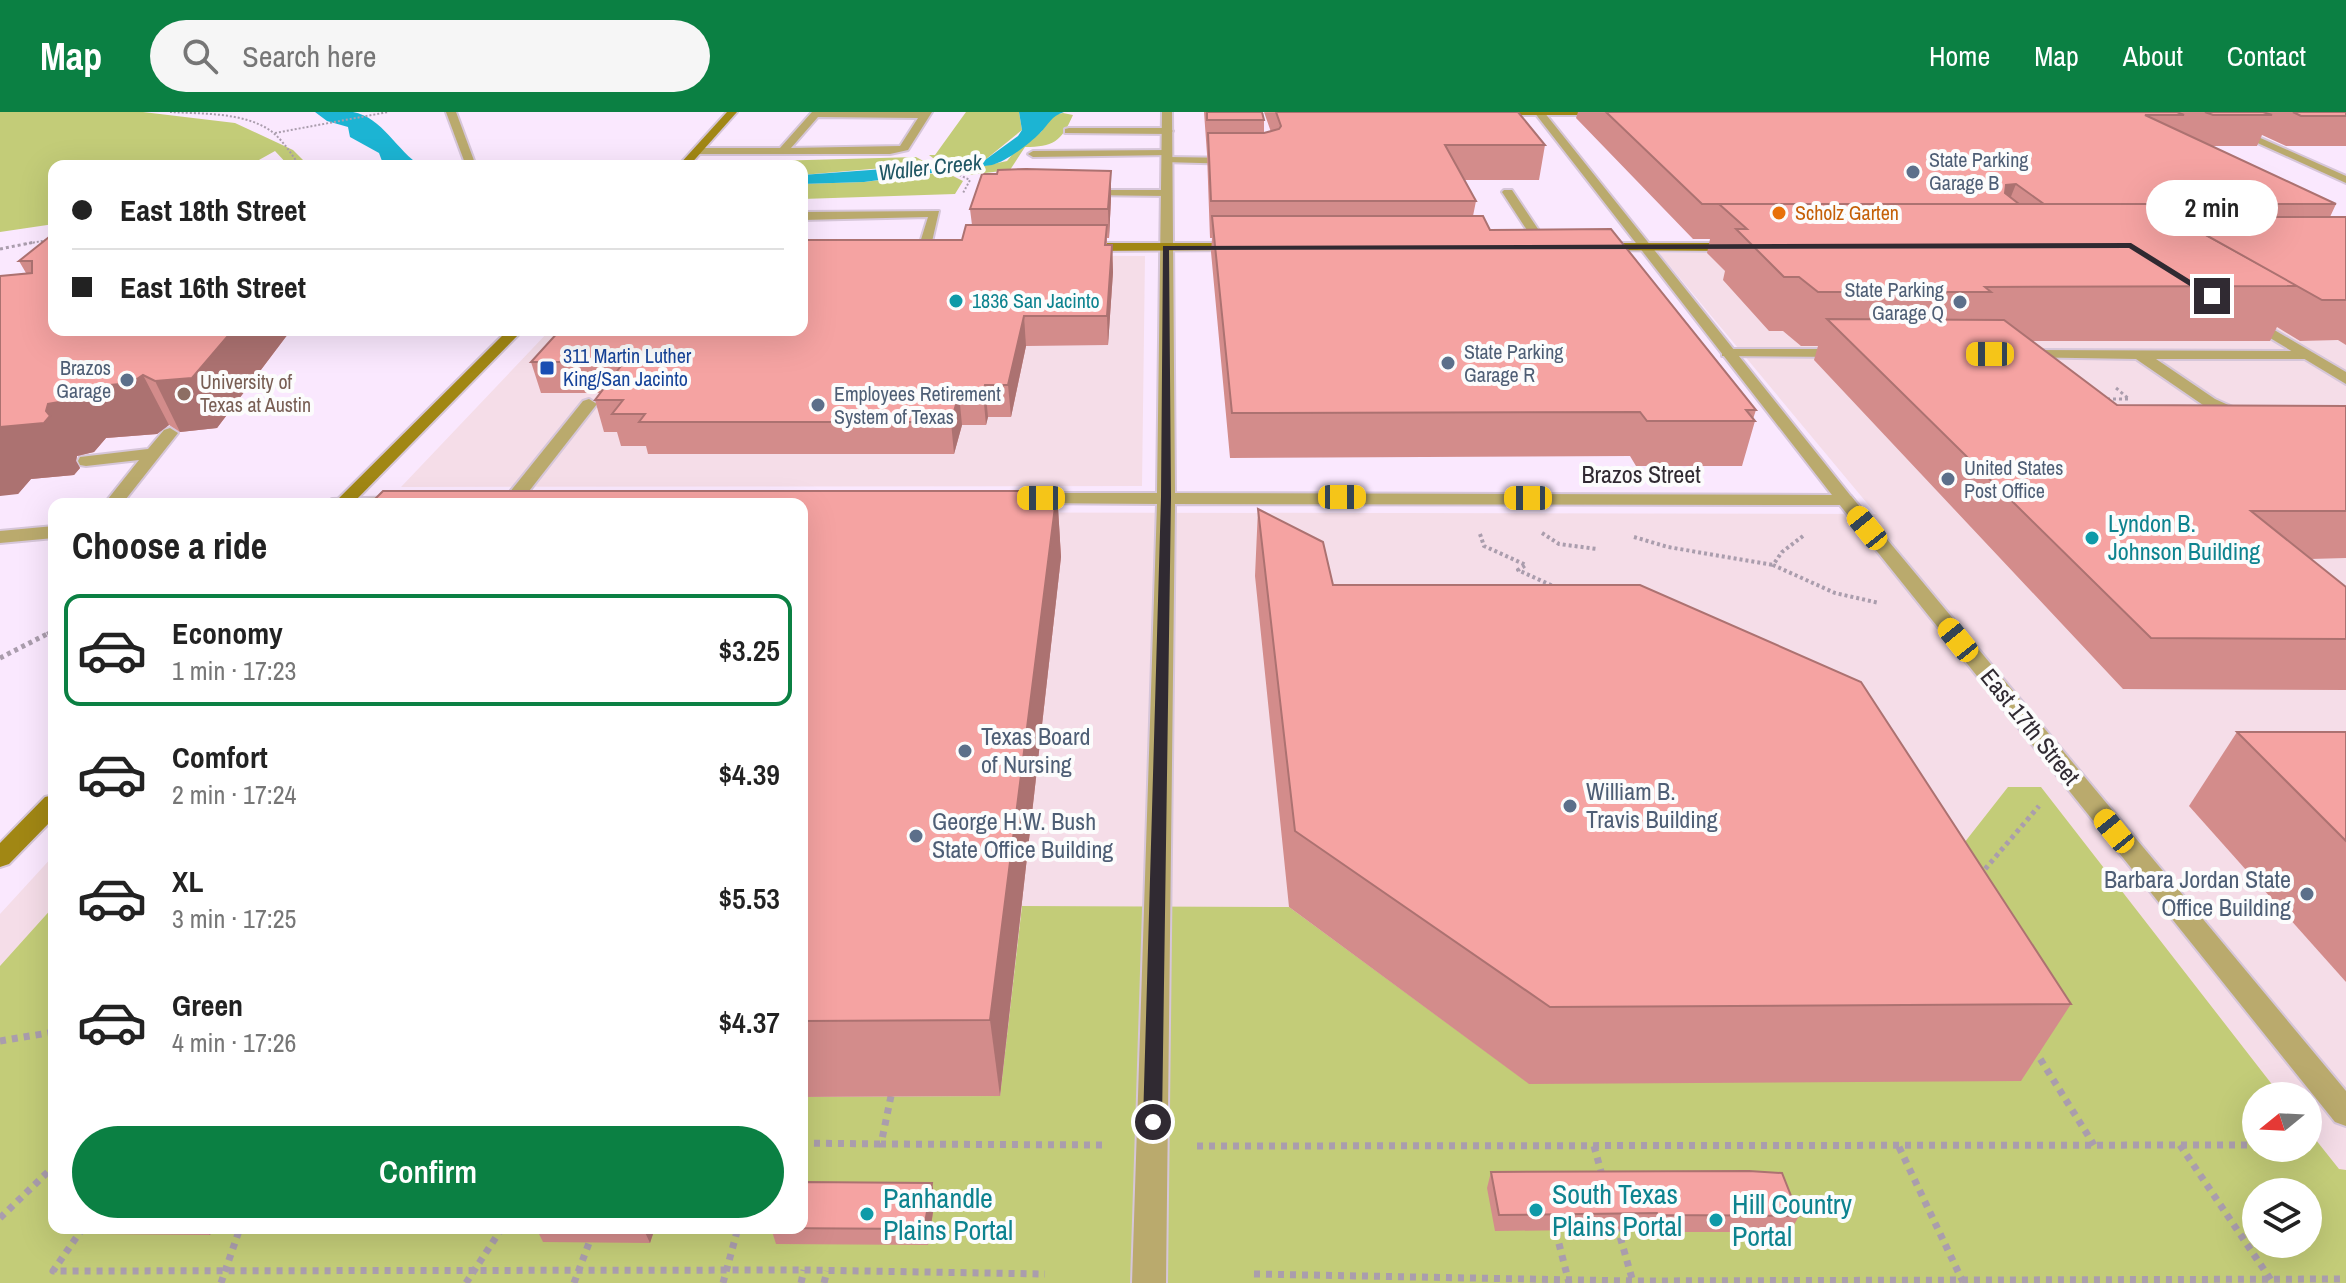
<!DOCTYPE html>
<html lang="en">
<head>
<meta charset="utf-8">
<style>
  body { margin:0; font-family:"Archivo Narrow",sans-serif; background:#f6f6f6; color:#222; height:100vh; display:flex; flex-direction:column; font-size:30px; white-space:nowrap }
  * { box-sizing:border-box; margin:0 }
  p { font-size:26px; color:#767676 }
  .icon { flex:none; width:44px; height:44px; fill:none; stroke:currentColor; stroke-width:2; stroke-linecap:round; stroke-linejoin:round }
  .map { position:relative; flex:1; overflow:hidden }
  .sheet { position:absolute; left:48px; top:386px; width:760px; height:736px; display:flex; flex-direction:column; background:#fff; border-radius:16px; box-shadow:0 8px 32px #0002 }
  .sheet>* { flex:none }
  .hud { position:absolute; left:48px; top:48px; width:760px; height:176px; border-radius:16px; box-shadow:0 8px 32px #0002; display:grid; align-content:center; height:176px; padding:0 24px; background:#fff }
  .needle { width:52px; rotate:252deg }
  .tools { position:absolute; left:2242px; top:970px; display:grid; gap:16px }
  .tools a { display:grid; place-items:center; width:80px; height:80px; border-radius:50%; background:#fff; box-shadow:0 8px 32px #0002; font-size:40px }
  .end { position:absolute; width:36px; height:36px; margin:-18px; border:10px solid #302a32; background:#fff; box-shadow:0 0 0 4px #fff }
  .from { border-radius:50% }
  .bubble { position:absolute; height:56px; border-radius:28px; background:#fff; box-shadow:0 8px 32px #0002; font-size:26px; font-weight:600; line-height:56px; text-align:center }
  .car { position:absolute; width:24px; height:48px; margin:-24px -12px; border-radius:10px; box-shadow:0 0 6px 2px #0007; background:linear-gradient(#f5c518 24%,#345 0 40%,#f5c518 0 76%,#345 0 86%,#f5c518 0) }
  .hud b { display:flex; align-items:center; gap:28px; height:76px; font-size:30px }
  .hud b+b { border-top:2px solid #e0e0e0 }
  .hud i { width:20px; height:20px; background:#222 }
  ul { padding:0; list-style:none }
  li { display:flex; align-items:center; gap:24px; height:112px; margin:0 16px 12px; padding:0 8px; border:4px solid transparent; border-radius:16px }
  li div { flex:1 }
  li b { display:block; font-size:30px }
  li em { font-style:normal; font-weight:600 }
  li.on { border-color:#0b8043 }
  li>.icon { width:72px; height:72px; stroke-width:1.5 }
  h2 { padding:0 24px; font-size:36px; line-height:96px }
  .action { display:flex; gap:16px; margin-top:auto; padding:16px 24px }
  .action a { flex:1; height:92px; border-radius:48px; background:#0b8043; color:#fff; font-size:32px; font-weight:600; line-height:92px; text-align:center }
  header { display:flex; align-items:center; gap:48px; box-sizing:border-box; height:112px; padding:0 40px; background:#0b8043; color:#fff }
  header strong { font-size:38px }
  nav { display:flex; gap:44px; margin-inline-start:auto; font-size:28px }
  .search { width:560px; height:72px; background:#f6f6f6; display:flex; align-items:center; gap:20px; box-sizing:border-box; padding:0 28px; border-radius:44px; color:#767676; font-size:30px }
  .map>svg:first-child { display:block }
</style>
</head>
<body>
<header>
<strong>Map</strong>
<div class="search"><svg class="icon" aria-label="search" viewBox="0 0 24 24"><circle cx="10" cy="10" r="6"/><path d="M15 15l6 6"/></svg>Search here</div>
<nav><a>Home</a><a>Map</a><a>About</a><a>Contact</a></nav>
</header>
<div class="map">
<svg width="2346" height="1171" viewBox="0 0 2346 1171">
  <rect width="100%" height="100%" fill="#fae8fe"/>
  <g fill="#f5dde8" fill-rule="evenodd">
    <path d="M1659,141H2346V1171H0V802L54,743V1116H802V400L1876,402ZM2256,984H2308V1036H2256ZM2256,1080H2308V1132H2256Z"/>
    <path d="M802,143L1145,144L1142,374L401,375L550,218H802Z"/>
  </g>
  <g fill="#c3cc78" fill-rule="evenodd">
    <path d="M0,0H143L235,11L293,38L309,54H289L275,39L248,54H54V112L0,120Z"/>
    <path d="M966,0H1019L1022,18L985,48L941,52L929,43H935Z"/>
    <path d="M1063,1L1073,3C1061,30 1053,35 1025,35L1010,58L968,63L960,59L1007,49L1016,38L1041,20L1053,3Z"/>
    <path d="M916,45L929,52L802,63V54H730L734,50Z"/>
    <path d="M945,60L963,69L955,82L802,87V72L864,70Z"/>
    <path d="M2008,675H2041L2281,984H2256V1036H2308V1018L2339,1057L2346,1058V1171H0V854L54,794V1116H802V985L1000,984L1022,794L1289,795L1530,972L1917,791ZM2256,1080H2308V1132H2256Z"/>
  </g>
  <g fill="#1cb4d3">
    <path d="M315,0C327,0 341,0 353,0C382,5 397,39 421,54H394L382,49L379,41L350,25L348,15L327,9Z"/>
    <path d="M1019,0H1064C1051,4 1049,12 1040,21C1029,32 1007,49 992,53L864,70L802,72V63L966,51L985,48L1018,24L1022,18Z"/>
  </g>
  <g fill="none" stroke-linecap="round" stroke-linejoin="round">
    <defs>
      <g id="service">
        <path d="M812,0H932L908,38L890,42H698L693,39L698,36H780ZM818,5L918,6L900,34L791,36Z"/>
        <path d="M2189,0H2202L2346,64V71Z"/>
        <path d="M1069,16H1168L1173,19L1168,22L1065,21V17Z"/>
        <path d="M1167,38L1171,39V43L1033,45L1028,42L1033,39Z"/>
        <path d="M1167,45L1237,46L1242,49L1237,52L1163,50V46Z"/>
        <path d="M1093,70L1099,73L1097,78H1166L1172,81L1166,84L1087,83V73Z"/>
        <path d="M1504,78H1512L1550,135L1548,138H1540L1502,80Z"/>
        <path d="M939,99L931,134L925,138L919,134L928,105L802,108V100Z"/>
        <path d="M1727,237H1845L1852,241L1845,245L1722,244V238Z"/>
        <path d="M2019,238L2306,239L2313,243L2306,247H2156L2215,287L2246,301L2248,304L2240,309L2203,293L2136,247L2014,245L2012,242Z"/>
        <path d="M589,287L597,292L519,392H503L505,386L583,289Z"/>
        <path d="M170,316L178,321L122,392H104L139,348L86,354L80,353L78,349L80,345L148,337L164,318Z"/>
        <path d="M1845,383L1851,384L2346,979V1014L2335,1010L1839,392L1836,388Z"/>
      </g>
      <g id="minor">
        <path d="M1162,0H1172L1175,381L1832,383L1534,0H1544L1854,388L1845,393L1175,392L1166,1171H1132L1157,392L1030,391L1021,386L1030,381H1157Z"/>
        <path d="M2247,202L2346,260V272L2242,209V203Z"/>
        <path d="M399,385L405,386L407,392H323L332,387Z"/>
        <path d="M54,414V426L0,431V419Z"/>
      </g>
      <path id="tertiary" d="M446,0H456L476,54H466Z"/>
      <g id="secondary">
        <path d="M727,0H737L689,54H678Z"/>
        <path d="M1482,0H1631L1626,3H1487Z"/>
        <path d="M1241,131L1247,135L1245,138L1083,139L1077,135L1083,131Z"/>
        <path d="M1595,131H1737L1743,135L1737,139L1591,138L1589,135Z"/>
        <path d="M508,218H523L352,392H333Z"/>
        <path d="M54,683V706L9,752L0,755V731L45,685Z"/>
      </g>
    </defs>
    <use href="#service" stroke="#d6c6d9" stroke-width="4"/>
    <use href="#minor" stroke="#d6c6d9" stroke-width="4"/>
    <use href="#tertiary" stroke="#d6c6d9" stroke-width="4"/>
    <use href="#secondary" stroke="#d6c6d9" stroke-width="4"/>
    <g stroke="#aa9dad" stroke-width="2" stroke-dasharray="2 2" stroke-linecap="butt">
      <path d="M170,0C202,2 244,0 271,19C283,28 291,42 300,54"/>
      <path d="M275,21L388,0"/>
      <path d="M934,51L970,68L963,81"/>
      <path d="M25,132L54,127"/>
    </g>
    <g stroke="#aa9dad" stroke-width="3" stroke-dasharray="3 3" stroke-linecap="butt">
      <path d="M0,137L35,130"/>
      <path d="M2101,287H2129L2116,276"/>
    </g>
    <g stroke="#aa9dad" stroke-width="4" stroke-dasharray="3 3" stroke-linecap="butt">
      <path d="M1542,421L1559,432L1597,437"/>
      <path d="M1480,422L1484,434L1526,453L1518,458L1553,474"/>
      <path d="M1803,424L1782,440L1773,453L1835,481L1879,491"/>
      <path d="M1634,425L1668,435L1773,453"/>
      <path d="M47,522L54,518"/>
    </g>
    <g stroke="#aa9dad" stroke-width="5" stroke-dasharray="4 4" stroke-linecap="butt">
      <path d="M0,546L51,520"/>
      <path d="M1980,763L2039,694"/>
    </g>
    <g stroke="#aa9dad" stroke-width="7" stroke-dasharray="6 6" stroke-linecap="butt">
      <path d="M0,929L54,920"/>
      <path d="M2034,937L2094,1033"/>
      <path d="M891,984L881,1032L1107,1033"/>
      <path d="M802,1031L881,1032"/>
      <path d="M2180,1033L2273,1171"/>
      <path d="M1197,1034L2256,1033"/>
      <path d="M1594,1034L1602,1063"/>
      <path d="M1899,1035L1963,1170"/>
      <path d="M0,1106L54,1054"/>
      <path d="M1617,1114L1633,1170"/>
      <path d="M83,1116L53,1159L804,1158L1045,1162"/>
      <path d="M1556,1120L1569,1171"/>
      <path d="M1254,1162L1633,1169L2346,1167"/>
      <path d="M221,1171L240,1116"/>
      <path d="M466,1171L502,1116"/>
      <path d="M574,1171L589,1131"/>
      <path d="M723,1171L738,1116"/>
      <path d="M801,1171L804,1158"/>
      <path d="M824,1171L827,1159"/>
    </g>
    <use href="#service" fill="#baaa6d" fill-rule="evenodd"/>
    <use href="#minor" fill="#baaa6d" fill-rule="evenodd"/>
    <use href="#tertiary" fill="#baaa6d" fill-rule="evenodd"/>
    <use href="#secondary" fill="#a18714" fill-rule="evenodd"/>
  </g>
  <g fill="#d38c8b">
    <path d="M1204,0H1262L1264,8V21L1271,20L1264,0H1518L1545,33L1539,68H1464L1476,89L1473,104L1490,118L1756,298L1753,307L1755,309L1742,354H1636L1630,344L1230,346L1211,140L1212,126H1210L1207,42Z"/>
    <path d="M1578,0H2346V34H2286L2262,23L2257,34H2211L2336,92L2330,105H2346V233L2338,228L2300,229L2277,215L2270,229H2032L2117,293L2346,294V446L2310,447L2346,475V578L2123,577L1814,248L1818,234H1801L1783,219H1769L1723,168L1725,159L1707,141L1710,127H1693L1576,6Z"/>
    <path d="M1111,59V87L1109,126H1107V133H1112L1113,160L1108,233L1026,234L1011,305H988L986,313H962L954,342H648L646,334H621L617,320H604L595,288L600,281H541L531,250L962,128L972,113L970,97Z"/>
    <path d="M54,121V218H291L217,316L180,320L169,313L157,322L106,326L94,340L77,344L76,349L80,356L74,363L31,367L18,382L26,161L19,149Z"/>
    <path d="M1057,379L1061,445L1000,984L802,985V392Z"/>
    <path d="M1258,397L1333,473L2071,892L2021,969L1529,972L1289,795L1255,464Z"/>
    <path d="M2237,620H2346V870L2189,694Z"/>
    <path d="M1491,1060L1799,1104L1790,1120H1651L1650,1117L1495,1119L1487,1076Z"/>
    <path d="M935,1087L928,1133L776,1132L771,1116Z"/>
    <path d="M90,1116H213L210,1123L95,1122Z"/>
    <path d="M536,1116H655L650,1131L543,1130Z"/>
  </g>
  <g fill="#ac7271">
    <path d="M1111,59V87L1109,126L1108,97Z"/>
    <path d="M2191,71L2181,92H2171L2180,72Z"/>
    <path d="M2016,72L2008,92H1999L2006,73Z"/>
    <path d="M1112,133L1113,160L1108,233L1107,204Z"/>
    <path d="M1024,204L1026,234L1011,305L1008,273Z"/>
    <path d="M233,218H291L217,316L180,320L155,269Z"/>
    <path d="M143,263L169,313L157,322L106,326L94,340L77,344L76,349L80,356L74,363L31,367L18,382L0,384V315L46,299L48,292L78,276Z"/>
    <path d="M985,273L988,305L986,313L983,281Z"/>
    <path d="M959,282L962,313L954,342L951,310Z"/>
    <path d="M1057,379L1061,445L1000,984L990,908Z"/>
    <path d="M932,1071L935,1087L928,1133L924,1117Z"/>
    <path d="M205,1116H213L210,1123Z"/>
    <path d="M643,1116H655L650,1131Z"/>
  </g>
  <g fill="#f5a3a2" stroke="#ac7271" stroke-width="2">
    <path d="M1207,0H1262L1264,8H1207Z"/>
    <path d="M1276,0H1518L1545,33H1445L1476,89H1211L1208,21H1264L1279,17L1281,14Z"/>
    <path d="M1606,0H2177L2184,3H2145L2336,92H2229L2191,71L2180,72V80L2200,92H2044L2016,72L2006,73L2005,81L2019,92H1702Z"/>
    <path d="M2205,0H2263L2272,3H2213Z"/>
    <path d="M2293,0H2346V4H2301Z"/>
    <path d="M1026,57L1111,59L1108,97H970L982,62H997L998,58Z"/>
    <path d="M1719,92H2149L2299,174L1985,175L1991,180H1818L1799,165H1784L1736,117H1747Z"/>
    <path d="M1212,104H1483L1490,118L1611,117L1756,298H1746L1755,309H1647L1640,300L1232,301Z"/>
    <path d="M2174,105H2346V188H2322Z"/>
    <path d="M966,113H1107L1105,133H1112L1107,204H1024L1008,273H985L983,281L959,282L951,310H639L645,302H612L623,288H595L624,250H531L560,218H802V128H962Z"/>
    <path d="M54,121V218H233L192,266L155,269L143,263L131,271L78,276L65,289L48,292L46,299L50,304L44,311L0,315V164L32,161V149H19Z"/>
    <path d="M1827,207L2004,208L2117,293L2346,294V399H2251L2346,475V527L2151,526Z"/>
    <path d="M383,379H1057L990,908L802,909V392H370Z"/>
    <path d="M1258,397L1323,430L1333,473H1640L1861,570L2071,892L1550,895L1295,719Z"/>
    <path d="M2237,620H2346V729Z"/>
    <path d="M1749,1059L1782,1061L1799,1104L1658,1103L1657,1101L1499,1103L1491,1060Z"/>
    <path d="M802,1070L932,1071L924,1117L770,1116H802Z"/>
  </g>
  <path fill="#302a32" d="M2131,131L2216,184L2209,186L2129,136L1169,138L1171,385L1162,1010L1159,1015H1146L1143,1010L1161,385L1163,134Z"/>
  <g fill="#5c6f8a" stroke="#fcfcfc" stroke-width="3">
    <circle cx="1913" cy="60" r="8"/>
    <circle cx="1960" cy="190" r="8"/>
    <circle cx="1448" cy="251" r="8"/>
    <circle cx="127" cy="268" r="8"/>
    <circle cx="818" cy="293" r="8"/>
    <circle cx="1948" cy="367" r="8"/>
    <circle cx="965" cy="639" r="8"/>
    <circle cx="1570" cy="694" r="8"/>
    <circle cx="916" cy="724" r="8"/>
    <circle cx="2307" cy="782" r="8"/>
  </g>
  <circle fill="#e8710a" stroke="#fcfcfc" stroke-width="3" cx="1779" cy="101" r="8"/>
  <g fill="#0f9aa8" stroke="#fcfcfc" stroke-width="3">
    <circle cx="956" cy="189" r="8"/>
    <circle cx="2092" cy="426" r="8"/>
    <circle cx="1536" cy="1098" r="8"/>
    <circle cx="867" cy="1102" r="8"/>
    <circle cx="1716" cy="1108" r="8"/>
  </g>
  <rect fill="#1a4fb4" stroke="#fcfcfc" stroke-width="3" x="539" y="248" width="16" height="16" rx="4"/>
  <circle fill="#8d6e63" stroke="#fcfcfc" stroke-width="3" cx="184" cy="282" r="8"/>
  <g text-anchor="middle" stroke-width="8" stroke-linejoin="round" paint-order="stroke">
    <g font-size="20" fill="#4e5e75" stroke="#fcfcfc" text-anchor="start">
      <text x="1929" y="55">State Parking<tspan x="1929" dy="23">Garage B</tspan></text>
      <text x="1944" y="185" text-anchor="end">State Parking<tspan x="1944" dy="23">Garage Q</tspan></text>
      <text x="1464" y="247">State Parking<tspan x="1464" dy="23">Garage R</tspan></text>
      <text x="111" y="263" text-anchor="end">Brazos<tspan x="111" dy="23">Garage</tspan></text>
      <text x="834" y="289">Employees Retirement<tspan x="834" dy="23">System of Texas</tspan></text>
      <text x="1964" y="363">United States<tspan x="1964" dy="23">Post Office</tspan></text>
    </g>
    <g font-size="20" fill="#c56008" stroke="#fcfcfc" text-anchor="start">
      <text x="1795" y="108">Scholz Garten</text>
    </g>
    <g font-size="20" fill="#0d838f" stroke="#fcfcfc" text-anchor="start">
      <text x="972" y="196">1836 San Jacinto</text>
    </g>
    <g font-size="20" fill="#164399" stroke="#fcfcfc" text-anchor="start">
      <text x="563" y="251">311 Martin Luther<tspan x="563" dy="23">King/San Jacinto</tspan></text>
    </g>
    <g font-size="20" fill="#785e54" stroke="#fcfcfc" text-anchor="start">
      <text x="200" y="277">University of<tspan x="200" dy="23">Texas at Austin</tspan></text>
    </g>
    <g font-size="22" font-style="italic" fill="#1f5663" stroke="#fcfcfc">
      <text transform="translate(930 55) rotate(-6)" y="8">Waller Creek</text>
    </g>
    <g font-size="24" fill="#302a32" stroke="#fcfcfc">
      <text x="1641" y="371">Brazos Street</text>
      <text transform="translate(2030 615) rotate(51)" y="8">East 17th Street</text>
    </g>
    <g font-size="24" fill="#0d838f" stroke="#fcfcfc" text-anchor="start">
      <text x="2108" y="420">Lyndon B.<tspan x="2108" dy="28">Johnson Building</tspan></text>
    </g>
    <g font-size="24" fill="#4e5e75" stroke="#fcfcfc" text-anchor="start">
      <text x="981" y="633">Texas Board<tspan x="981" dy="28">of Nursing</tspan></text>
      <text x="1586" y="688">William B.<tspan x="1586" dy="28">Travis Building</tspan></text>
      <text x="932" y="718">George H.W. Bush<tspan x="932" dy="28">State Office Building</tspan></text>
      <text x="2291" y="776" text-anchor="end">Barbara Jordan State<tspan x="2291" dy="28">Office Building</tspan></text>
    </g>
    <g font-size="28" fill="#0d838f" stroke="#fcfcfc" text-anchor="start">
      <text x="1552" y="1092">South Texas<tspan x="1552" dy="32">Plains Portal</tspan></text>
      <text x="883" y="1096">Panhandle<tspan x="883" dy="32">Plains Portal</tspan></text>
      <text x="1732" y="1102">Hill Country<tspan x="1732" dy="32">Portal</tspan></text>
    </g>
  </g>
</svg>
<div class="tools">
<a><svg class="needle" viewBox="-14 -14 28 28"><path d="M0-13l5 13h-10z" fill="#e53935"/><path d="M0 13l5-13h-10z" fill="#767676"/></svg></a>
<a><svg class="icon" aria-label="layers" viewBox="0 0 24 24"><path d="M12 4l9 5-9 5-9-5zM3 14l9 5 9-5"/></svg></a>
</div>
<i class="end from" style="left:1153px;top:1010px"></i>
<i class="end" style="left:2212px;top:184px"></i>
<div class="bubble" style="left:2146px;top:68px;width:132px">2 min</div>
<i class="car" style="left:1990px;top:242px;rotate:270deg"></i>
<i class="car" style="left:1342px;top:385px;rotate:90deg"></i>
<i class="car" style="left:1041px;top:386px;rotate:270deg"></i>
<i class="car" style="left:1528px;top:386px;rotate:270deg"></i>
<i class="car" style="left:1867px;top:416px;rotate:321deg"></i>
<i class="car" style="left:1958px;top:528px;rotate:321deg"></i>
<i class="car" style="left:2114px;top:719px;rotate:321deg"></i>
<div class="hud">
<b><i class="from"></i>East 18th Street</b>
<b><i></i>East 16th Street</b>
</div>
<section class="sheet">
<h2>Choose a ride</h2>
<ul>
<li class="on"><svg class="icon" aria-label="car" viewBox="0 0 24 24"><path d="M5 17H2v-5l4-1 3-4h7l3 4 3 1v5h-3M9 17h6M6 11h13"/><circle cx="7" cy="17" r="2"/><circle cx="17" cy="17" r="2"/></svg><div><b>Economy</b><p>1 min · 17:23</p></div><em>$3.25</em></li>
<li><svg class="icon" aria-label="car" viewBox="0 0 24 24"><path d="M5 17H2v-5l4-1 3-4h7l3 4 3 1v5h-3M9 17h6M6 11h13"/><circle cx="7" cy="17" r="2"/><circle cx="17" cy="17" r="2"/></svg><div><b>Comfort</b><p>2 min · 17:24</p></div><em>$4.39</em></li>
<li><svg class="icon" aria-label="car" viewBox="0 0 24 24"><path d="M5 17H2v-5l4-1 3-4h7l3 4 3 1v5h-3M9 17h6M6 11h13"/><circle cx="7" cy="17" r="2"/><circle cx="17" cy="17" r="2"/></svg><div><b>XL</b><p>3 min · 17:25</p></div><em>$5.53</em></li>
<li><svg class="icon" aria-label="car" viewBox="0 0 24 24"><path d="M5 17H2v-5l4-1 3-4h7l3 4 3 1v5h-3M9 17h6M6 11h13"/><circle cx="7" cy="17" r="2"/><circle cx="17" cy="17" r="2"/></svg><div><b>Green</b><p>4 min · 17:26</p></div><em>$4.37</em></li>
</ul>
<div class="action"><a>Confirm</a></div>
</section>
</div>
</body>
</html>
